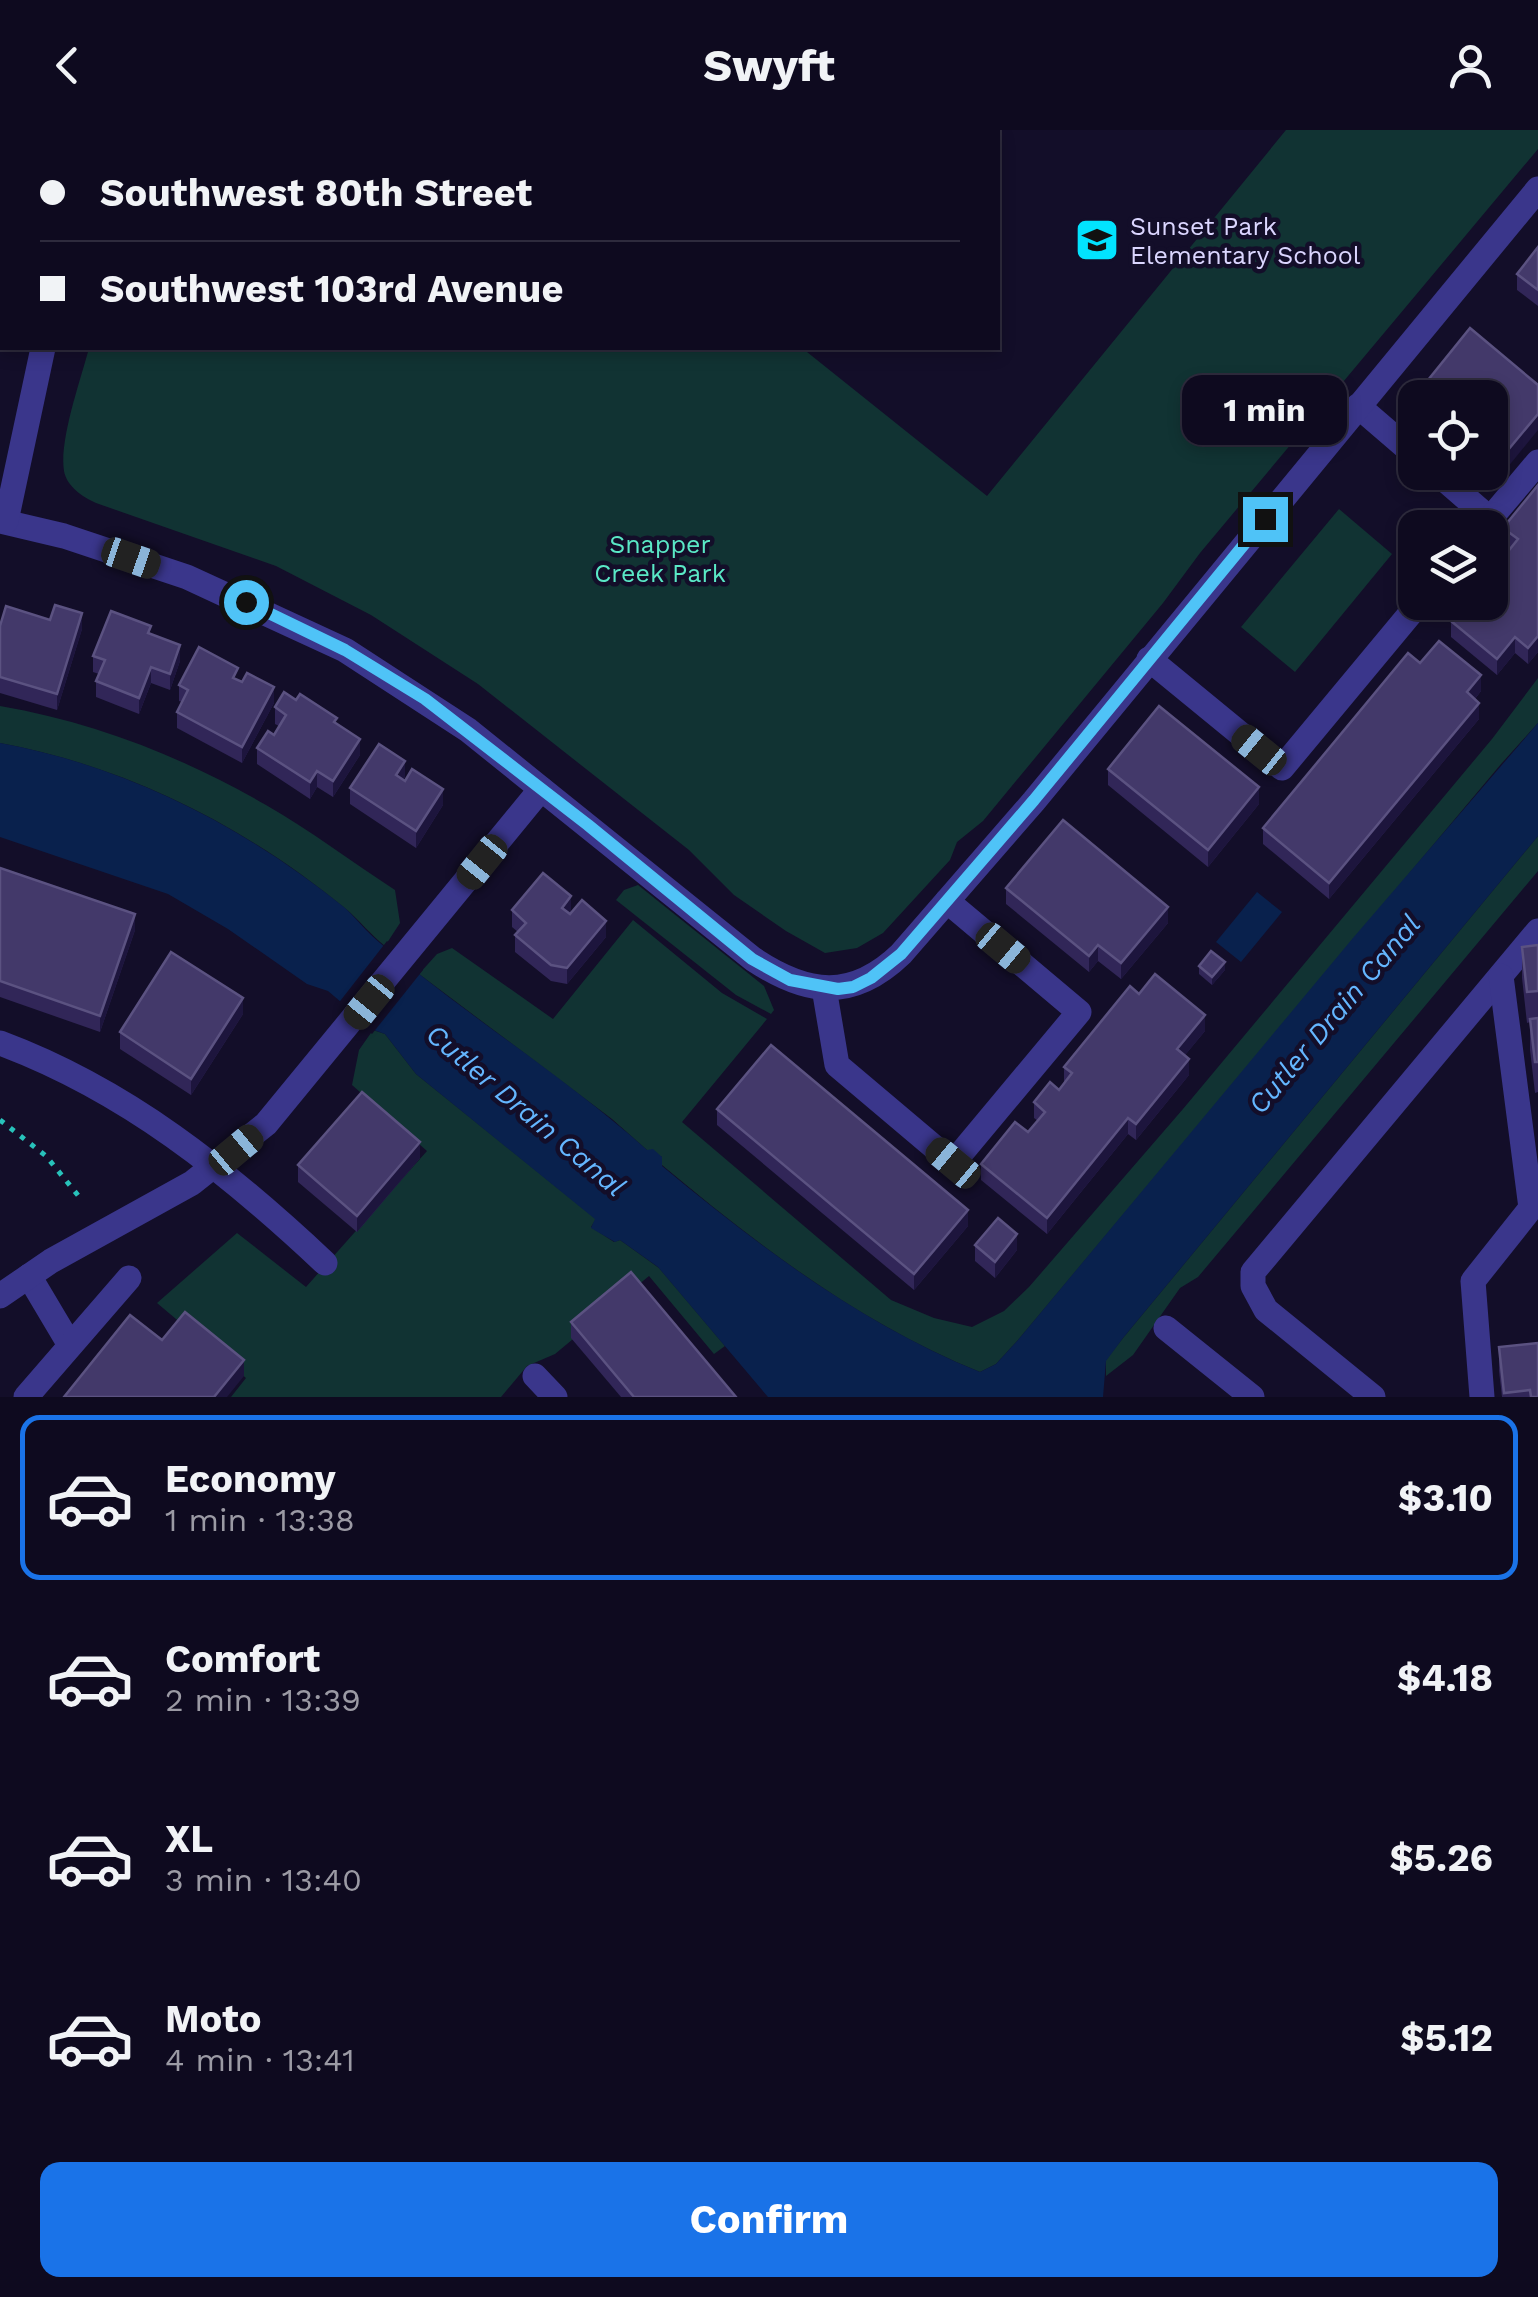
<!DOCTYPE html>
<html lang="en">
<head>
<meta charset="utf-8">
<style>
  body { margin:0; font-family:"Work Sans",sans-serif; background:#171328; color:#f1f3f6; height:100vh; display:flex; flex-direction:column; font-size:38px; white-space:nowrap }
  * { box-sizing:border-box; margin:0 }
  p { font-size:32px; color:#9b9aa4 }
  .icon { flex:none; width:55px; height:55px; fill:none; stroke:currentColor; stroke-width:2; stroke-linecap:round; stroke-linejoin:round }
  .map { position:relative; height:1267px; overflow:hidden }
  .details { display:flex; flex-direction:column; background:#0e0a1f; flex:1 }
  .details>* { flex:none }
  .guide { position:absolute; left:0px; top:0px; width:1000px; height:220px; box-shadow:0 5px 15px #0003,0 0 0 2px #2e2b3d; display:grid; align-content:center; height:220px; padding:0 40px; background:#0e0a1f }
  .buttons { position:absolute; left:1398px; top:250px; display:grid; gap:20px }
  .buttons a { display:grid; place-items:center; width:110px; height:110px; border-radius:20px; background:#0e0a1f; box-shadow:0 5px 15px #0003,0 0 0 2px #2e2b3d; font-size:50px }
  .end { position:absolute; width:45px; height:45px; margin:-22px; border:12px solid #4fc3f7; background:#111; box-shadow:0 0 0 5px #111 }
  .from { border-radius:50% }
  .bubble { position:absolute; height:70px; border-radius:20px; background:#0e0a1f; box-shadow:0 5px 15px #0003,0 0 0 2px #2e2b3d; font-size:32px; font-weight:700; line-height:70px; text-align:center }
  .car { position:absolute; width:30px; height:60px; margin:-30px -15px; border-radius:12px; box-shadow:0 0 8px 2px #0007; background:linear-gradient(#222 24%,#8ab4d8 0 40%,#222 0 76%,#8ab4d8 0 86%,#222 0) }
  .guide b { display:flex; align-items:center; gap:35px; height:95px; font-size:38px }
  .guide b+b { border-top:2px solid #2e2b3d }
  .guide i { width:25px; height:25px; background:#f1f3f6 }
  ul { padding:18px 0 0; list-style:none }
  li { display:flex; align-items:center; gap:30px; height:165px; margin:0 20px 15px; padding:0 20px; border:5px solid transparent; border-radius:20px }
  li div { flex:1 }
  li b { display:block; font-size:38px }
  li em { font-style:normal; font-weight:700 }
  li.selected { border-color:#1a73e8 }
  li>.icon { width:90px; height:90px; stroke-width:1.5 }
  .button { display:flex; gap:20px; margin-top:auto; padding:20px 40px }
  .button a { flex:1; height:115px; border-radius:20px; background:#1a73e8; color:#fff; font-size:40px; font-weight:700; line-height:115px; text-align:center }
  header { display:flex; justify-content:space-between; align-items:center; height:130px; padding:0 40px; background:#0e0a1f; font-size:45px; font-weight:700 }
  .map>svg:first-child { display:block }
</style>
</head>
<body>
<header><svg class="icon" aria-label="back" viewBox="0 0 24 24"><path d="M15 5l-7 7 7 7"/></svg>Swyft<svg class="icon" aria-label="person" viewBox="0 0 24 24"><circle cx="12" cy="8" r="4"/><path d="M4 21q1-7 8-7t8 7"/></svg></header>
<div class="map">
<svg width="1538" height="1267" viewBox="0 0 1538 1267">
  <rect width="100%" height="100%" fill="#130e29"/>
  <g fill="#133">
    <path d="M237,0H531L534,2H235Z"/>
    <path d="M1286,0H1538V19L1200,423L1163,473L983,691L957,712L950,730L883,803L857,818L825,823L786,801L734,765L689,720L478,554L371,485L276,436L96,373C83,367 67,357 64,341C59,310 81,249 89,218H802L987,366Z"/>
    <path d="M1339,379L1392,424L1295,542L1241,497Z"/>
    <path d="M1538,548V593L1501,634L1018,1210L996,1234L980,1242C861,1194 760,1117 662,1035V1027L647,1020L612,989L419,844L437,824L452,818L553,889L633,790L722,863L767,889L682,992L891,1170L934,1188L972,1197L1004,1181L1029,1157L1183,979L1492,609Z"/>
    <path d="M0,576C94,592 183,627 266,675C310,700 352,732 395,760L400,793L385,816C371,805 360,791 346,779C247,697 126,636 0,613Z"/>
    <path d="M1538,706V741L1198,1147L1180,1158L1133,1225L1106,1246V1230L1123,1208Z"/>
    <path d="M638,755L764,856L774,880L771,884L736,865L616,770L624,760Z"/>
    <path d="M373,900L385,904L416,944L596,1089L591,1097L614,1112L620,1110L659,1138L725,1216L714,1224L649,1146L555,1224L527,1236L501,1267H231L246,1248L157,1173L237,1103L306,1157L427,1021L352,955L359,920Z"/>
  </g>
  <g fill="#09214d">
    <path d="M1538,593V706L1123,1208L1106,1231L1103,1267H768L658,1137L620,1110L615,1112L591,1098L595,1089L416,944L385,904L374,900L328,861L307,854L228,799L168,764L0,707V613C127,636 245,697 345,778C353,785 359,793 366,800C382,816 401,830 419,844C494,903 575,956 647,1020L653,1019L662,1027V1036C760,1117 861,1194 980,1242L996,1234L1018,1210L1353,808Z"/>
    <path d="M1257,762L1282,782L1241,832L1216,812Z"/>
  </g>
  <path fill="#130e29" d="M387,811L423,840L372,904L337,875Z"/>
  <g fill="none" stroke-linecap="round" stroke-linejoin="round">
    <path stroke="#28c2ba" stroke-width="5" stroke-dasharray="5 8" stroke-linecap="butt" d="M0,990L46,1026L81,1069"/>
    <g stroke="#3a368b" stroke-width="25">
      <path d="M176,2L178,0"/>
      <path d="M1358,276L1415,325"/>
      <path d="M1436,342L1490,389L1483,398"/>
      <path d="M1490,389L1538,332"/>
      <path d="M0,391L64,406L187,447L345,520L468,600L753,829C807,865 852,871 901,824L1034,671L1538,59"/>
      <path d="M6,391L43,218"/>
      <path d="M1149,529L1282,638L1420,472"/>
      <path d="M824,858L837,935L953,1033L1079,882L947,771"/>
      <path d="M0,913C126,960 227,1041 325,1133"/>
      <path d="M29,1146L70,1215"/>
      <path d="M0,1166L51,1131L192,1053L266,994L541,659"/>
      <path d="M1166,1198L1252,1267"/>
      <path d="M535,1246L555,1267"/>
      <path d="M26,1267L129,1148"/>
      <path d="M1373,1267L1266,1180L1253,1156V1142L1538,801"/>
      <path d="M1482,1267L1473,1151L1531,1078L1501,846"/>
    </g>
  </g>
  <g fill="#312658">
    <path d="M49,0H71L70,2H59Z"/>
    <path d="M0,32L2,34V100L0,99Z"/>
    <path d="M1538,117V176L1517,160V144Z"/>
    <path d="M1538,255L1498,349L1490,342V268H1416V265Z"/>
    <path d="M1538,355V522L1528,534L1515,523L1497,545L1451,507V491L1462,477L1457,472H1490L1502,429L1510,419L1503,414V398Z"/>
    <path d="M0,496L82,499L57,580L0,563Z"/>
    <path d="M151,504L180,531L170,560L151,553L139,584L96,567V551L99,544L93,542V526Z"/>
    <path d="M1420,533L1481,561L1475,569L1479,589L1329,769L1263,714V698Z"/>
    <path d="M238,551L274,573L242,633L177,598V582L182,572L179,571V555Z"/>
    <path d="M275,577L337,594L360,625L333,667L317,657L310,669L257,634V618L274,605L279,596L275,594Z"/>
    <path d="M1108,639L1259,674L1208,737L1108,655Z"/>
    <path d="M405,647L403,650L443,675L416,718L350,674V658Z"/>
    <path d="M0,738L135,800L100,902L0,867Z"/>
    <path d="M1006,758L1168,793L1121,849L1098,831L1089,842L1006,774Z"/>
    <path d="M512,780L571,782L606,807L567,854L551,851L515,822V805L518,802L512,797Z"/>
    <path d="M1538,815V962L1535,963L1530,920V892L1527,893L1522,848V817Z"/>
    <path d="M1199,836L1225,840L1212,855L1199,844Z"/>
    <path d="M1139,864L1205,901L1185,925L1189,945L1136,1010L1128,1004L1047,1104L981,1050V1034L1028,1002L1038,991L1034,988V972L1059,960L1064,953V937Z"/>
    <path d="M243,884L191,965L120,919V902Z"/>
    <path d="M717,979L968,1096L914,1160L717,995Z"/>
    <path d="M420,1028L357,1102L298,1052V1035Z"/>
    <path d="M975,1115L1017,1120L995,1148L975,1131Z"/>
    <path d="M571,1192L736,1267H621L571,1208Z"/>
    <path d="M1499,1217L1538,1267H1502L1499,1241Z"/>
  </g>
  <g fill="#1d153d">
    <path d="M1538,284V300L1498,349V332Z"/>
    <path d="M82,483V499L57,580V564Z"/>
    <path d="M1538,506V522L1528,534V518Z"/>
    <path d="M1515,507V523L1497,545V529Z"/>
    <path d="M180,515V531L170,560V544Z"/>
    <path d="M151,537V553L139,584V568Z"/>
    <path d="M1481,545V561L1467,579V562Z"/>
    <path d="M274,557V573L242,633V617Z"/>
    <path d="M1479,573V589L1329,769V753Z"/>
    <path d="M360,609V625L333,667V651Z"/>
    <path d="M405,631V647L396,661V645Z"/>
    <path d="M317,641V657L310,669V652Z"/>
    <path d="M1259,657V674L1208,737V720Z"/>
    <path d="M443,659V675L416,718V701Z"/>
    <path d="M571,766V782L562,794V778Z"/>
    <path d="M1168,777V793L1121,849V833Z"/>
    <path d="M135,784V800L100,902V886Z"/>
    <path d="M606,791V807L567,854V838Z"/>
    <path d="M1098,815V831L1089,842V826Z"/>
    <path d="M1225,832V840L1212,855V847Z"/>
    <path d="M243,868V884L191,965V949Z"/>
    <path d="M1205,885V901L1177,935V919Z"/>
    <path d="M1189,929V945L1136,1010V994Z"/>
    <path d="M1128,988V1004L1047,1104V1088Z"/>
    <path d="M420,1012V1028L357,1102V1086Z"/>
    <path d="M968,1080V1096L914,1160V1144Z"/>
    <path d="M1017,1104V1120L995,1148V1132Z"/>
    <path d="M244,1230V1246L227,1267H214Z"/>
  </g>
  <g fill="#43396a" stroke="#5b5281" stroke-width="2.5">
    <path d="M0,32L2,34V84L0,83Z"/>
    <path d="M1538,117V160L1517,144Z"/>
    <path d="M1470,198L1538,255V284L1498,332L1490,326V268H1419L1416,265Z"/>
    <path d="M1538,355V506L1528,518L1515,507L1497,529L1451,491L1465,472H1490V419L1502,429L1518,409L1503,398Z"/>
    <path d="M55,475L82,483L57,564L0,547V496L6,476L50,490Z"/>
    <path d="M111,481L151,496L148,503L180,515L170,544L151,537L139,568L96,551L105,530L93,526Z"/>
    <path d="M1439,511L1481,545L1467,562L1479,573L1329,753L1263,698L1408,523L1420,533Z"/>
    <path d="M199,517L238,538L233,548L242,552L247,543L274,557L242,617L177,582L188,560L179,555Z"/>
    <path d="M284,562L296,570L300,564L337,588L334,592L360,609L333,651L317,641L310,652L257,618L268,601L274,605L286,585L275,577Z"/>
    <path d="M1159,576L1259,657L1208,720L1108,639Z"/>
    <path d="M379,614L405,631L396,645L405,651L412,639L443,659L416,701L350,658Z"/>
    <path d="M1063,690L1168,777L1121,833L1098,815L1089,826L1006,758Z"/>
    <path d="M0,738L135,784L100,886L0,851Z"/>
    <path d="M543,743L571,766L562,778L570,784L582,770L606,791L567,838L551,835L515,805L526,793L512,780Z"/>
    <path d="M1538,815V861L1527,862L1522,817Z"/>
    <path d="M1211,821L1225,832L1212,847L1199,836Z"/>
    <path d="M171,822L243,868L191,949L120,902Z"/>
    <path d="M1155,844L1205,885L1177,919L1189,929L1136,994L1128,988L1047,1088L981,1034L1015,992L1028,1002L1045,982L1034,972L1050,952L1059,960L1072,943L1064,937L1130,856L1139,864Z"/>
    <path d="M1538,888V932H1535L1530,889Z"/>
    <path d="M771,915L968,1080L914,1144L717,979Z"/>
    <path d="M362,962L420,1012L357,1086L298,1035Z"/>
    <path d="M998,1088L1017,1104L995,1132L975,1115Z"/>
    <path d="M631,1142L736,1267H634L571,1192Z"/>
    <path d="M185,1182L244,1230L214,1267H64L130,1185L162,1210Z"/>
    <path d="M1538,1213V1267H1531L1530,1260L1504,1263L1499,1217Z"/>
  </g>
  <g fill="none" stroke-linecap="round" stroke-linejoin="round">
    <path stroke="#4fc3f7" stroke-width="12" d="M246,472L345,520L425,569L588,695L752,829L790,850L838,859L853,857L871,848L901,824L1034,670L1265,389"/>
  </g>
  <defs>
    <symbol id="school-square" viewBox="-11 -11 22 22"><rect x="-9" y="-9" width="18" height="18" rx="4" fill="#02e3ff" stroke="#130e29"/><path d="M0-5L7-2L0 1L-7-2ZM-4 1L0 2.5L4 1V4Q0 6-4 4Z" fill="#111"/></symbol>
  </defs>
  <g fill-rule="evenodd">
    <use href="#school-square" x="1072" y="85" width="50" height="50"/>
  </g>
  <g text-anchor="middle" stroke-width="9" stroke-linejoin="round" paint-order="stroke">
    <g font-size="25" fill="#dbd6ff" stroke="#130e29" text-anchor="start">
      <text x="1130" y="105">Sunset Park<tspan x="1130" dy="29">Elementary School</tspan></text>
    </g>
    <g font-size="25" fill="#5ae8c6" stroke="#130e29">
      <text x="660" y="423">Snapper<tspan x="660" dy="29">Creek Park</tspan></text>
    </g>
    <g font-size="28" font-style="italic" fill="#64b6ff" stroke="#130e29">
      <text transform="translate(1334 884) rotate(-50)" y="10">Cutler Drain Canal</text>
      <text transform="translate(526 980) rotate(40)" y="10">Cutler Drain Canal</text>
    </g>
  </g>
</svg>
<div class="buttons">
<a><svg class="icon" aria-label="locate" viewBox="0 0 24 24"><circle cx="12" cy="12" r="6"/><path d="M12 2v4M12 18v4M2 12h4M18 12h4"/></svg></a>
<a><svg class="icon" aria-label="layers" viewBox="0 0 24 24"><path d="M12 4l9 5-9 5-9-5zM3 14l9 5 9-5"/></svg></a>
</div>
<i class="end from" style="left:246px;top:472px"></i>
<i class="end" style="left:1265px;top:389px"></i>
<div class="bubble" style="left:1182px;top:245px;width:165px">1 min</div>
<i class="car" style="left:131px;top:428px;rotate:109deg"></i>
<i class="car" style="left:1259px;top:620px;rotate:309deg"></i>
<i class="car" style="left:482px;top:732px;rotate:219deg"></i>
<i class="car" style="left:1003px;top:818px;rotate:130deg"></i>
<i class="car" style="left:369px;top:872px;rotate:219deg"></i>
<i class="car" style="left:236px;top:1020px;rotate:50deg"></i>
<i class="car" style="left:953px;top:1033px;rotate:310deg"></i>
<div class="guide">
<b><i class="from"></i>Southwest 80th Street</b>
<b><i></i>Southwest 103rd Avenue</b>
</div>
</div>
<section class="details">
<ul>
<li class="selected"><svg class="icon" aria-label="car" viewBox="0 0 24 24"><path d="M5 17H2v-5l4-1 3-4h7l3 4 3 1v5h-3M9 17h6M6 11h13"/><circle cx="7" cy="17" r="2"/><circle cx="17" cy="17" r="2"/></svg><div><b>Economy</b><p>1 min · 13:38</p></div><em>$3.10</em></li>
<li><svg class="icon" aria-label="car" viewBox="0 0 24 24"><path d="M5 17H2v-5l4-1 3-4h7l3 4 3 1v5h-3M9 17h6M6 11h13"/><circle cx="7" cy="17" r="2"/><circle cx="17" cy="17" r="2"/></svg><div><b>Comfort</b><p>2 min · 13:39</p></div><em>$4.18</em></li>
<li><svg class="icon" aria-label="car" viewBox="0 0 24 24"><path d="M5 17H2v-5l4-1 3-4h7l3 4 3 1v5h-3M9 17h6M6 11h13"/><circle cx="7" cy="17" r="2"/><circle cx="17" cy="17" r="2"/></svg><div><b>XL</b><p>3 min · 13:40</p></div><em>$5.26</em></li>
<li><svg class="icon" aria-label="car" viewBox="0 0 24 24"><path d="M5 17H2v-5l4-1 3-4h7l3 4 3 1v5h-3M9 17h6M6 11h13"/><circle cx="7" cy="17" r="2"/><circle cx="17" cy="17" r="2"/></svg><div><b>Moto</b><p>4 min · 13:41</p></div><em>$5.12</em></li>
</ul>
<div class="button"><a>Confirm</a></div>
</section>
</body>
</html>
